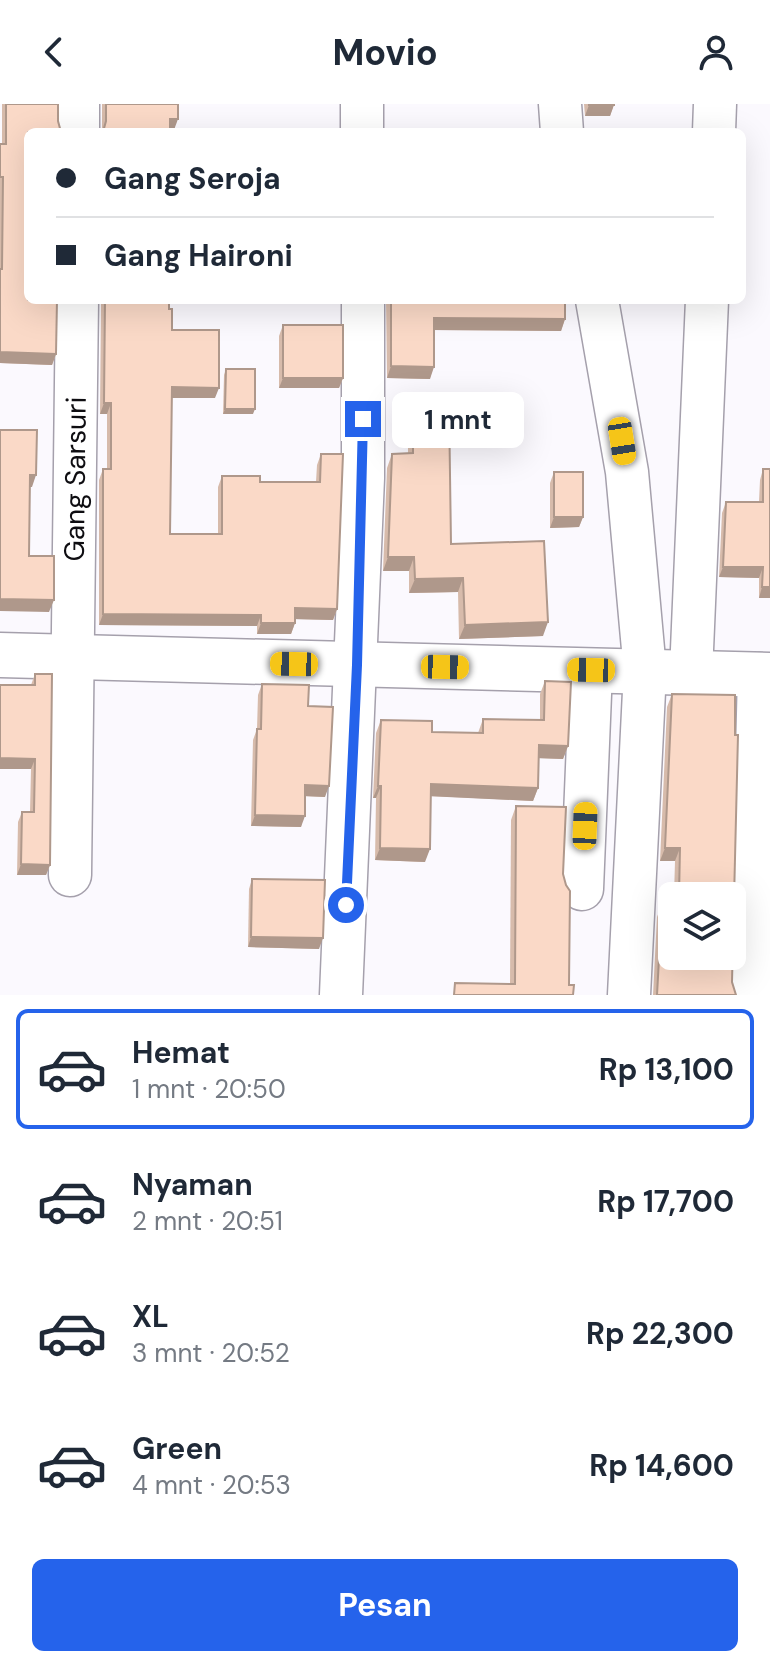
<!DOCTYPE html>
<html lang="id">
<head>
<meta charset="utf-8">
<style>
  body { margin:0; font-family:"DM Sans",sans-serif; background:#f6f6f7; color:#1f2937; height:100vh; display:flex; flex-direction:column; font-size:30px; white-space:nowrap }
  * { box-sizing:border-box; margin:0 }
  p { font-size:26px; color:#747a83 }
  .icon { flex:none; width:44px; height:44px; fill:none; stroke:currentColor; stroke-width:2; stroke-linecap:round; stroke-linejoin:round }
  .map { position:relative; height:891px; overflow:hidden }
  .drawer { display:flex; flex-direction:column; background:#fff; flex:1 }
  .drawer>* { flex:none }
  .hud { position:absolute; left:24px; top:24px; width:722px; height:176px; border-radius:12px; box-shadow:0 8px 32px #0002; display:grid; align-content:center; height:176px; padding:0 32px; background:#fff }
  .tools { position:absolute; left:658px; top:778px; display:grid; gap:16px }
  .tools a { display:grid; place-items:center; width:88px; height:88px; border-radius:12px; background:#fff; box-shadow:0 8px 32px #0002; font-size:40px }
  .end { position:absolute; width:36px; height:36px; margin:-18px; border:10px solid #2563eb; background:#fff; box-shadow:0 0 0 4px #fff }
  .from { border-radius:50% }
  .bubble { position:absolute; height:56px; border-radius:12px; background:#fff; box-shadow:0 8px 32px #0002; font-size:26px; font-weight:700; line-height:56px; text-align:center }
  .car { position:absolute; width:24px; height:48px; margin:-24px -12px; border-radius:10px; box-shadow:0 0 6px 2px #0007; background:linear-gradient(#f5c518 24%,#345 0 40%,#f5c518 0 76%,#345 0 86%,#f5c518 0) }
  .hud b { display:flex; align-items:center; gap:28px; height:76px; font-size:30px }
  .hud b+b { border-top:2px solid #e0e1e3 }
  .hud i { width:20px; height:20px; background:#1f2937 }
  ul { padding:14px 0 0; list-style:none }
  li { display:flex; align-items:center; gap:24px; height:120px; margin:0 16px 12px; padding:0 16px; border:4px solid transparent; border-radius:12px }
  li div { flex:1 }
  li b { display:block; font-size:30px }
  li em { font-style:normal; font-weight:700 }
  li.current { border-color:#2563eb }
  li>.icon { width:72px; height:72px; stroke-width:1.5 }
  .button { display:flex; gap:16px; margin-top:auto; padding:16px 32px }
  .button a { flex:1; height:92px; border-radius:12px; background:#2563eb; color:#fff; font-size:32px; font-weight:700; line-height:92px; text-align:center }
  header { display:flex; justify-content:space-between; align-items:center; height:104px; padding:0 32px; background:#fff; font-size:36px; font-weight:700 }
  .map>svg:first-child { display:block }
</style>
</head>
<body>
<header><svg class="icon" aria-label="back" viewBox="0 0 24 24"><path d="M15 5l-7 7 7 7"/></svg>Movio<svg class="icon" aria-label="person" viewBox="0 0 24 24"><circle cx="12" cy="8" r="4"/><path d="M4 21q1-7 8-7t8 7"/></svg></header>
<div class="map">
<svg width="770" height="891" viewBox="0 0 770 891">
  <rect width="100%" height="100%" fill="#fbf9fe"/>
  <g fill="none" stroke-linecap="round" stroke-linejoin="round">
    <defs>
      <g id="minor">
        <path d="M362,0V28"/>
        <path d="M560,0L562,28"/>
        <path d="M78,28V0"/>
        <path d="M714,28L715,0"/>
        <path d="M597,196L627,368L645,567L629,891"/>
        <path d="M691,569L707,196"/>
        <path id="s1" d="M70,771L77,196"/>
        <path d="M582,785L591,566"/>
        <path d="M341,891L363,374V196"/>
        <path d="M751,891L759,570"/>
      </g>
      <path id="highway" d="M0,551L770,571"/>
    </defs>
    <use href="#minor" stroke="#a5a0ac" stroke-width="45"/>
    <use href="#highway" stroke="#a5a0ac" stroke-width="47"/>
    <use href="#minor" stroke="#fff" stroke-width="42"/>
    <use href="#highway" stroke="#fff" stroke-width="44"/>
  </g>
  <g fill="#d7bbab">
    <path d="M2,0H58L56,250L52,261L0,259V40H2Z"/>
    <path d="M102,0H178L174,26H170V28H102Z"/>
    <path d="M584,0H614L610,12H585Z"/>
    <path d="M101,196H169V205L172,226L215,294H172L170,430H218V383L222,372L260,378H316L317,361L321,350L337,505L333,516L295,515V519L291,530H257V522L99,521V376L103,365H107V310H100Z"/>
    <path d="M386,196H565V215L561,227L434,226L430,275L387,274Z"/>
    <path d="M283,221L343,274L339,284H279V232Z"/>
    <path d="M226,265L253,310H223L224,271Z"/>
    <path d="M413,300L451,440L543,532L459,535L458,488L409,489V467H383L387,364L392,350L408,349V314Z"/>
    <path d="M763,365L770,494H759V474L719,473L722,409L726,398H759L760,376Z"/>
    <path d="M554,368L583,413L579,423L550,424V379Z"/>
    <path d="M35,570L50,761L46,771H17L18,718L22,708H30L31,665H0V581H31Z"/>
    <path d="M545,577L568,642L563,655L539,654L538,684L533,697L431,692L425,758L375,756L376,694H373L376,629L381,616L432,628L478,629L483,615L540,616V590Z"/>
    <path d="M262,580L308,602L325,693L305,692L301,723L251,722L253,636L257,625L258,591Z"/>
    <path d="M672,590L735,591V631H738L732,878L736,891H653L657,813L662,800H672V852H732V792H674L675,757H660L667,603Z"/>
    <path d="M516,702L563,770L569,881L510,880L511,716Z"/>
    <path d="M252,775L319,845L248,843L249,785Z"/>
  </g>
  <g fill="#af988b">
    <path d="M589,1H614L610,12H585Z"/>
    <path d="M170,15H178L174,26H166Z"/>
    <path d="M434,214L565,215L561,227L430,226Z"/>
    <path d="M0,248L56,250L52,261L0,259Z"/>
    <path d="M391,262L434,263L430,275L387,274Z"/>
    <path d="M283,274H343L339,284H279Z"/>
    <path d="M172,283L219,284L215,294H168Z"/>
    <path d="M104,299H111L107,310H100Z"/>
    <path d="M225,305H255L253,310H223Z"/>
    <path d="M30,371H36L32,383H26Z"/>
    <path d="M554,413H583L579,423L550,424Z"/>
    <path d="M388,453H414L409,467H383Z"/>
    <path d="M723,463H763L759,474L719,473Z"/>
    <path d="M463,474L458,488L409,489L415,475Z"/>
    <path d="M762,483H770V494H759Z"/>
    <path d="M0,495L54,496L49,508L0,507Z"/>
    <path d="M295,504L337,505L333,516L291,515Z"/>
    <path d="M103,510L261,511L257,522L99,521Z"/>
    <path d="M548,518L543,532L459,535L465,521Z"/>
    <path d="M261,519H295L291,530H257Z"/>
    <path d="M539,641L568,642L563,655L534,654Z"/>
    <path d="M0,654L35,655L31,665H0Z"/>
    <path d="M431,680L538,684L533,697L426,692Z"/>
    <path d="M305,681L329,682L325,693L302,692Z"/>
    <path d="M378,682H381L376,694H373Z"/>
    <path d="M255,711L305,712L301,723L251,722Z"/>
    <path d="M380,744L430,745L425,758L375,756Z"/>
    <path d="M665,744H680L675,757H660Z"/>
    <path d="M21,760L50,761L46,771H17Z"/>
    <path d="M251,833L323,834L319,845L248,843Z"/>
  </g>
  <g fill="#fad9c7" stroke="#af988b" stroke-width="2">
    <path d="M6,0H58V17L61,28H28V196H57L56,250L0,248V165H2L3,73H0V40H6Z"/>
    <path d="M106,0H178V15H170V28H103L106,17Z"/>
    <rect x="589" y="0" width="25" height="1"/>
    <path d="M105,196H169V205H172V226H219V284L172,283L170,430H222V372H260V378H320L321,350H343L337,505L295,504V519H261V511L103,510V365H111V299H104Z"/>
    <path d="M391,196H565V215L434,214V263L391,262Z"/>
    <rect x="283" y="221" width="60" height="53"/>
    <path d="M226,265H255V305H225Z"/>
    <path d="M413,300H449L451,440L544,437L548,518L465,521L463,474L415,475L414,453H388L392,350L413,349Z"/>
    <path d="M0,326H37L36,371H30L29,452H54V496L0,495Z"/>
    <path d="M763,365H770V483H762L763,463H723L726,398H763Z"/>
    <rect x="554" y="368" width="29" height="45"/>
    <path d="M35,570H52L50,761L21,760L22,708H34L35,655L0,654V581H35Z"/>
    <path d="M545,577L571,578L568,642L539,641L538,684L431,680L430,745L380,744L381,682H378L381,616L432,617V628L483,629V615L544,616Z"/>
    <path d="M262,580L309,581L308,602L333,603L329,682L305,681V712L255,711L257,625H261Z"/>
    <path d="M672,590L735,591V631H738L732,878L736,891H657L662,800H672V852H732V792H679L680,744H665Z"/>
    <path d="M516,702L566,703L563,770L566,781L570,787L569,881H574L573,891H454L455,879L515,880Z"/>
    <path d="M252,775L325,776L323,834L251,833Z"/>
  </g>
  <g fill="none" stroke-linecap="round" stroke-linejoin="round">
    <path stroke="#2563eb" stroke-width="10" d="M346,801L357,561L363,315"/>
  </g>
  <g text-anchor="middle" stroke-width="6" stroke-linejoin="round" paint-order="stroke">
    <g font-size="28" fill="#0e0d11" stroke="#fff">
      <text dy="10" stroke="none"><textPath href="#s1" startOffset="396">Gang Sarsuri</textPath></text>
    </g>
  </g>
</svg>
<div class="tools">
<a><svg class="icon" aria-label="layers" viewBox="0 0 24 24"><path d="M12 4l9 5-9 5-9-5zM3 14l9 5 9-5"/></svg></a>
</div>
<i class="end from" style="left:346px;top:801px"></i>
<i class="end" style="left:363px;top:315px"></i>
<div class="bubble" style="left:392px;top:288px;width:132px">1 mnt</div>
<i class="car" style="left:622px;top:337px;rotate:171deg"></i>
<i class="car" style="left:294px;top:560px;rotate:271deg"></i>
<i class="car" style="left:445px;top:563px;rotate:91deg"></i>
<i class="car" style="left:591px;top:566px;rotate:271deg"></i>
<i class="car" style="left:585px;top:722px;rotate:2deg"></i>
<div class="hud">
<b><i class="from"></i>Gang Seroja</b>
<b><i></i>Gang Haironi</b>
</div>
</div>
<section class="drawer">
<ul>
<li class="current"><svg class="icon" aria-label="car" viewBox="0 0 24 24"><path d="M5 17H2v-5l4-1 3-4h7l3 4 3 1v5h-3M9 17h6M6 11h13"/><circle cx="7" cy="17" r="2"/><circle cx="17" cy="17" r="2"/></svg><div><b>Hemat</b><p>1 mnt · 20:50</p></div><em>Rp 13,100</em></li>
<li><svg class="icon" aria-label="car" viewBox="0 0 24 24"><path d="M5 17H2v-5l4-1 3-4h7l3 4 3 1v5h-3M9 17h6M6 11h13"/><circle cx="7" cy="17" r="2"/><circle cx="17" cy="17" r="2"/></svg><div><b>Nyaman</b><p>2 mnt · 20:51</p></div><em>Rp 17,700</em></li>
<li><svg class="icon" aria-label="car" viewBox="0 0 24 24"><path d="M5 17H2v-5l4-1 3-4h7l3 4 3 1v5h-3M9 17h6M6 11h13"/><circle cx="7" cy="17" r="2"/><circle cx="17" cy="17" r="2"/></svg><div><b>XL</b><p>3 mnt · 20:52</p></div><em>Rp 22,300</em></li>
<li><svg class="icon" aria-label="car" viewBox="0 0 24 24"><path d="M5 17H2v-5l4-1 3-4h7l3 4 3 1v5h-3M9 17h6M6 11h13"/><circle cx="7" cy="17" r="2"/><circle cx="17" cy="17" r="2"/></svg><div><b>Green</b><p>4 mnt · 20:53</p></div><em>Rp 14,600</em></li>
</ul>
<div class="button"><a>Pesan</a></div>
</section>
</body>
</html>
